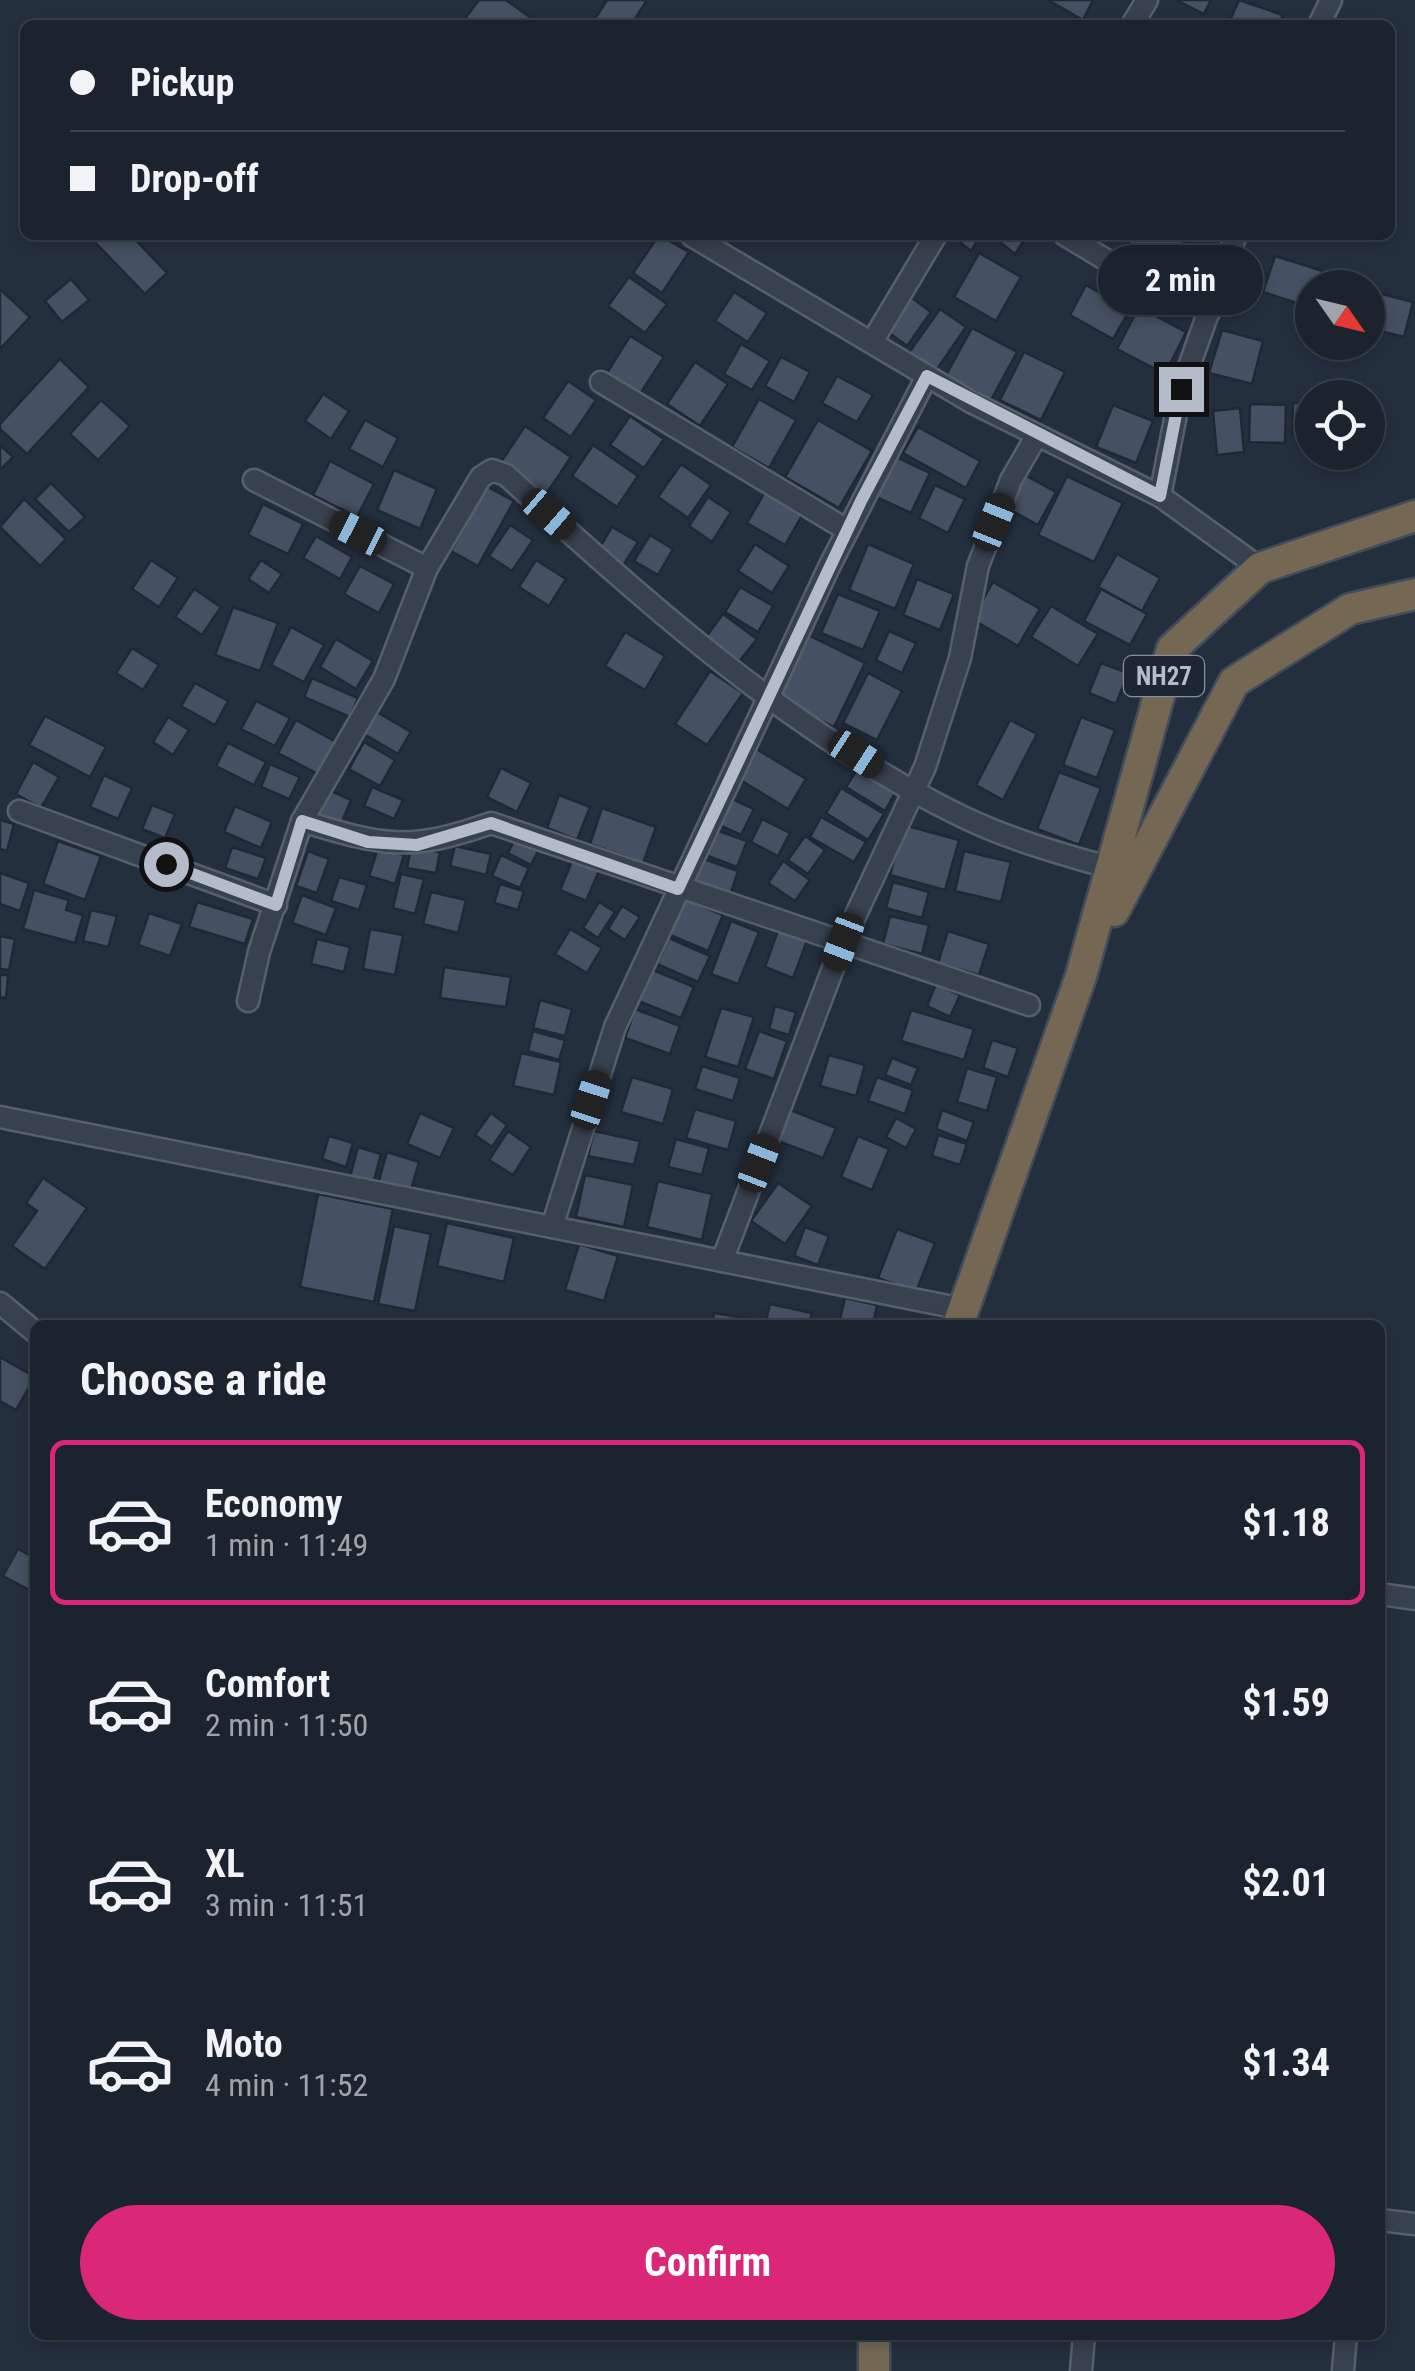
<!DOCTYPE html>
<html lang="en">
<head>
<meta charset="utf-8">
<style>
  body { margin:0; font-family:"Roboto Condensed",sans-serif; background:#242b36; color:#f1f3f6; height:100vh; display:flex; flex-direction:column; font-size:38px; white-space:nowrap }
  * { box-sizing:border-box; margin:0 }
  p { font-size:32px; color:#a0a4aa }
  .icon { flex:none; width:55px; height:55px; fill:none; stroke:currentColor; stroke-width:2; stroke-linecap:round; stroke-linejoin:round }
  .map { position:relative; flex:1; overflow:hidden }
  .side { position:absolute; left:30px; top:1320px; width:1355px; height:1020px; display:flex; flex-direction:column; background:#1b232e; border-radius:15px; box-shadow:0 5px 15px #0003,0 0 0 2px #39404a }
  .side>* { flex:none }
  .hud { position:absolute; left:20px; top:20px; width:1375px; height:220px; border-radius:15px; box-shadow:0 5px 15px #0003,0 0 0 2px #39404a; display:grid; align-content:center; height:220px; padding:0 50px; background:#1b232e }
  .needle { width:65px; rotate:124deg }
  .controls { position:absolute; left:1295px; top:270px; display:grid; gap:20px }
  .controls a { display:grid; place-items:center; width:90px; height:90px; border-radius:50%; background:#1b232e; box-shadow:0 5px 15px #0003,0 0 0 2px #39404a; font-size:50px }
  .end { position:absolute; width:45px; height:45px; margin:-22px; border:12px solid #b4bcc9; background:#111; box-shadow:0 0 0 5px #111 }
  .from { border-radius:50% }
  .bubble { position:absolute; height:70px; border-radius:35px; background:#1b232e; box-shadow:0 5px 15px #0003,0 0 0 2px #39404a; font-size:32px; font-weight:700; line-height:70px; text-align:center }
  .car { position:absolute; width:30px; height:60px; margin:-30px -15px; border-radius:12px; box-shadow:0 0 8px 2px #0007; background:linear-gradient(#222 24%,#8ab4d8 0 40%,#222 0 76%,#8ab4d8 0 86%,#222 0) }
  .hud b { display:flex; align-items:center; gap:35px; height:95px; font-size:38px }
  .hud b+b { border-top:2px solid #39404a }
  .hud i { width:25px; height:25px; background:#f1f3f6 }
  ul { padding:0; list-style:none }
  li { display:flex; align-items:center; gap:30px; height:165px; margin:0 20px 15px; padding:0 30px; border:5px solid transparent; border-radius:15px }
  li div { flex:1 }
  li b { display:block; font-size:38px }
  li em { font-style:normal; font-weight:700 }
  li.current { border-color:#db2777 }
  li>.icon { width:90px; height:90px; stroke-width:1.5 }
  h2 { padding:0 50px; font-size:45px; line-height:120px }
  .action { display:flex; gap:20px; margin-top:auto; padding:20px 50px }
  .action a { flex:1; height:115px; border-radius:60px; background:#db2777; color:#fff; font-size:40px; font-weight:700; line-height:115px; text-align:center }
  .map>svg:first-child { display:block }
</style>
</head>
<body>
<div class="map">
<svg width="1415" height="2371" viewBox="0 0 1415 2371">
  <rect width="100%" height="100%" fill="#242f3e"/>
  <g fill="#455162" stroke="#1f2835" stroke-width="2.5">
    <path d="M479,0H506L541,25H471L464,20Z"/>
    <path d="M607,0H647L631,25H591Z"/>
    <path d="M1048,0H1093L1083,20Z"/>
    <path d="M1176,0H1211L1204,14Z"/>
    <path d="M1239,0L1283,15L1278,25H1228Z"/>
    <path d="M88,235H131L167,273L145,294Z"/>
    <path d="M659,235L689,252L662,293L633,273Z"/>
    <path d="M951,235H981L971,251Z"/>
    <path d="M991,235H1025L1027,236L1015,254Z"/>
    <path d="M1131,235H1188L1173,265L1127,242Z"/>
    <path d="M979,253L1021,277L996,321L954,297Z"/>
    <path d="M1275,256L1326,272L1322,288H1312V308L1263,292Z"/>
    <path d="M629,277L667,304L645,333L608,306Z"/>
    <path d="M71,279L89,300L62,322L45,301Z"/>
    <path d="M1086,285L1130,310L1113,339L1070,315Z"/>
    <path d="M1,290L30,317L0,349V291Z"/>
    <path d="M1370,291L1413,302L1404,337L1368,328Z"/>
    <path d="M734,292L767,313L748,342L715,321Z"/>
    <path d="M908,295L931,312L907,346L884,329Z"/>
    <path d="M1139,307L1186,332L1165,374L1117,349Z"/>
    <path d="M940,309L966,327L935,372L908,354Z"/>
    <path d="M972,328L1017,352L991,400L946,375Z"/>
    <path d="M1222,330L1263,341L1252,384L1209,373Z"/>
    <path d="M630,336L664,357L638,397L605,376Z"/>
    <path d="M741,344L770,361L752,390L724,374Z"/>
    <path d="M1024,352L1065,372L1041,420L1000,400Z"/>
    <path d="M781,357L810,372L794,402L765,386Z"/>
    <path d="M60,359L89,387L27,454L0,429V424Z"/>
    <path d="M695,362L728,384L700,426L667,404Z"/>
    <path d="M837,376L873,395L857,422L822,403Z"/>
    <path d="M568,381L596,400L571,437L543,418Z"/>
    <path d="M323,394L349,411L331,439L305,421Z"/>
    <path d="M759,399L796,420L769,468L732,447Z"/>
    <path d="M101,400L130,426L98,460L70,434Z"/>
    <path d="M1293,403H1312V435L1292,434Z"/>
    <path d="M1250,404L1286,405L1285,443L1249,442Z"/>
    <path d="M1113,405L1153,421L1136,463L1096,447Z"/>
    <path d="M1240,408L1244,452L1217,455L1213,411Z"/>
    <path d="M630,416L664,439L644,468L610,445Z"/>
    <path d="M365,420L398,438L383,467L349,449Z"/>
    <path d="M818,420L872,451L839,508L785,477Z"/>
    <path d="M525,426L571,457L545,496L499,465Z"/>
    <path d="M918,427L980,461L966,488L903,453Z"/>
    <path d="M0,445L13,457L0,470Z"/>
    <path d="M593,445L638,476L617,507L572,476Z"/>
    <path d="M892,455L930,473L911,513L872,495Z"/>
    <path d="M330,461L374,484L357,517L313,495Z"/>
    <path d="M681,464L711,485L688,518L658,497Z"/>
    <path d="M394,470L437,489L420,529L377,510Z"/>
    <path d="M1023,474L1056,492L1038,525L1005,507Z"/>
    <path d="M1067,476L1123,503L1094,562L1038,535Z"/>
    <path d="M51,483L85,517L69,532L35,499Z"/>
    <path d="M935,485L965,499L948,533L919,518Z"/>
    <path d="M486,486L514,501L478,566L451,551Z"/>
    <path d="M766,490L804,512L785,545L747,523Z"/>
    <path d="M708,497L731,512L712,542L689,526Z"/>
    <path d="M24,499L66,539L40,566L0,527Z"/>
    <path d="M263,504L303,524L288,554L248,535Z"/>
    <path d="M510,525L533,540L512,571L489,556Z"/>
    <path d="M612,527L638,542L623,566L598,550Z"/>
    <path d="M650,535L673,549L658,575L634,561Z"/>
    <path d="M316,536L352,557L340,579L303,558Z"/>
    <path d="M755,544L789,566L772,593L738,571Z"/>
    <path d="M868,544L914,564L895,609L849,590Z"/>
    <path d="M1117,554L1160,578L1142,611L1098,587Z"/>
    <path d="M151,560L178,578L159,607L132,589Z"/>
    <path d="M261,560L282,574L269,593L248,579Z"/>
    <path d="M536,560L566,579L549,606L519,587Z"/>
    <path d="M360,566L394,584L379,613L344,594Z"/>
    <path d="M917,579L954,594L940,630L903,615Z"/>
    <path d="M993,582L1040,609L1018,646L972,619Z"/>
    <path d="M740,587L773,606L758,632L725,612Z"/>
    <path d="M194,589L221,607L202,635L175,617Z"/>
    <path d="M1101,589L1147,614L1130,645L1084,621Z"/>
    <path d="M838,594L880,611L863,650L821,633Z"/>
    <path d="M1051,606L1098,634L1078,666L1031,637Z"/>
    <path d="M233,607L278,623L260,671L215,655Z"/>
    <path d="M723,614L757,639L738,663L705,638Z"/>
    <path d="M291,627L324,645L304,682L271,665Z"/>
    <path d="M889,631L916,643L902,673L876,660Z"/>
    <path d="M625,632L665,656L645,690L605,666Z"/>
    <path d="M806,634L865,663L834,727L775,698Z"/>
    <path d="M336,639L373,661L356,689L320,667Z"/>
    <path d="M132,648L159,665L143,690L116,673Z"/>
    <path d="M1101,663L1128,673L1116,704L1089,693Z"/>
    <path d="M710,671L743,693L707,745L675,724Z"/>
    <path d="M868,673L902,691L877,740L843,723Z"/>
    <path d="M312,678L358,698L350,717L304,697Z"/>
    <path d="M195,683L228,701L215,725L181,706Z"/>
    <path d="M256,701L290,718L275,746L241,729Z"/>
    <path d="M377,712L411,732L398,754L364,734Z"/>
    <path d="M45,716L106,747L90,777L29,745Z"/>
    <path d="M168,717L189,730L173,755L153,742Z"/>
    <path d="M1081,717L1115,730L1097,778L1063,765Z"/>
    <path d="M296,720L336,742L318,774L278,753Z"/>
    <path d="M1010,720L1037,734L1003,800L976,785Z"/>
    <path d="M364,742L395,760L380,786L349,769Z"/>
    <path d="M228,743L266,762L254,785L216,766Z"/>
    <path d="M755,748L806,779L788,809L737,778Z"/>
    <path d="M33,762L59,777L41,808L16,794Z"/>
    <path d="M861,763L899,786L885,811L846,787Z"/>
    <path d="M270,764L300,777L289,799L261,787Z"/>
    <path d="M501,768L531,783L517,812L487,797Z"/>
    <path d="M1059,772L1101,788L1079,845L1037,829Z"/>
    <path d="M104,775L132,788L118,819L90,807Z"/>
    <path d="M372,787L403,800L394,819L364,806Z"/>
    <path d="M841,788L884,814L868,840L826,813Z"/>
    <path d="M329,790L351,800L341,824L318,814Z"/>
    <path d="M559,795L590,807L577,840L547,828Z"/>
    <path d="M726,796L754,809L741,835L713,822Z"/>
    <path d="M152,805L175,814L165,838L142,829Z"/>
    <path d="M235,806L272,822L261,848L224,832Z"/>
    <path d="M602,808L656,827L643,863L590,844Z"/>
    <path d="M821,817L866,842L854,862L810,837Z"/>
    <path d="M762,819L790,833L778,856L751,842Z"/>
    <path d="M0,820L14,824L7,851L0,849Z"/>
    <path d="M904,825L959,840L945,890L890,875Z"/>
    <path d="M710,828L747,841L737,867L700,853Z"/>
    <path d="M805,836L825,850L808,874L788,860Z"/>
    <path d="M516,837L539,849L531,865L508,853Z"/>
    <path d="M58,841L101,856L85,900L43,884Z"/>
    <path d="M455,846L491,854L486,875L450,866Z"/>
    <path d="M232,847L266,858L258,879L225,868Z"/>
    <path d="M411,847L440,852L436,873L407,868Z"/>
    <path d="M378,848L404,855L395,884L369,876Z"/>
    <path d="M308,851L329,859L317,893L296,886Z"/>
    <path d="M964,851L1011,862L1001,902L955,891Z"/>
    <path d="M501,855L529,868L520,888L492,876Z"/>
    <path d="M695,856L738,871L730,896L686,882Z"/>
    <path d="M573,859L599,871L586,901L560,890Z"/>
    <path d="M783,861L810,880L795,901L768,883Z"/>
    <path d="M0,873L29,883L20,911L0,904Z"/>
    <path d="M401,874L424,879L415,914L393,908Z"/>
    <path d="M339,877L367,885L359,910L331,901Z"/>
    <path d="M893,882L929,892L922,918L886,908Z"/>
    <path d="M500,884L524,891L518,910L494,903Z"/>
    <path d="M34,890L69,900L66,910L83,915L75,943L23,929Z"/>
    <path d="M431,892L466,900L458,933L423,924Z"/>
    <path d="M302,895L336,908L326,935L292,923Z"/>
    <path d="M678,896L723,915L708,951L663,932Z"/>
    <path d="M197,902L253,919L245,944L189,927Z"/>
    <path d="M599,902L615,912L598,938L583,928Z"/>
    <path d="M622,906L640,917L625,940L608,929Z"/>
    <path d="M91,910L117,916L108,947L83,941Z"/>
    <path d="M149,913L182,924L170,956L138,945Z"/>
    <path d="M890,916L929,925L922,954L883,944Z"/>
    <path d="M731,921L759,932L738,984L711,974Z"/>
    <path d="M370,929L403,935L395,975L363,969Z"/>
    <path d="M570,929L602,948L587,973L555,954Z"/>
    <path d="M778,930L807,941L793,978L765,967Z"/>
    <path d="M948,931L989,944L979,975L938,963Z"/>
    <path d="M0,936L15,939L9,970L0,969Z"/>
    <path d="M669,938L710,956L698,982L657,964Z"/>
    <path d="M317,939L350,947L344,972L311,964Z"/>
    <path d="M444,967L511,977L506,1007L440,998Z"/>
    <path d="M646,967L694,987L681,1018L633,999Z"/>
    <path d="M0,975H8L6,998L0,997Z"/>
    <path d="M936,984L960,995L950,1017L927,1006Z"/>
    <path d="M540,1000L572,1009L565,1036L533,1028Z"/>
    <path d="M775,1006L796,1012L789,1035L769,1029Z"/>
    <path d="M721,1008L754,1017L738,1067L705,1057Z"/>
    <path d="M635,1009L680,1026L670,1054L625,1038Z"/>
    <path d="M911,1010L974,1029L964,1060L901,1041Z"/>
    <path d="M533,1031L565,1040L559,1060L528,1051Z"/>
    <path d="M759,1031L787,1041L774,1079L745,1069Z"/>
    <path d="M992,1040L1018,1048L1008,1077L983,1068Z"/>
    <path d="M521,1053L561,1062L554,1095L513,1086Z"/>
    <path d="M829,1055L865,1065L856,1096L820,1086Z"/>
    <path d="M892,1058L918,1068L911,1085L885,1075Z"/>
    <path d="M702,1066L740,1078L733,1101L695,1089Z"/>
    <path d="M967,1068L997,1077L987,1111L957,1102Z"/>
    <path d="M632,1077L673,1089L663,1124L621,1112Z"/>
    <path d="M877,1077L913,1090L905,1114L868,1101Z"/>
    <path d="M695,1109L736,1121L728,1150L686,1138Z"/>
    <path d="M788,1109L836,1128L823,1158L775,1140Z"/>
    <path d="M942,1110L974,1122L967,1141L936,1129Z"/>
    <path d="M420,1113L454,1128L440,1158L407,1144Z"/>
    <path d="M491,1113L507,1125L492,1147L475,1135Z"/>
    <path d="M896,1118L916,1129L906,1148L886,1137Z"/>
    <path d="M508,1131L531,1147L513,1175L489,1160Z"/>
    <path d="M594,1131L640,1141L634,1165L588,1156Z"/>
    <path d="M938,1135L967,1144L960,1165L932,1156Z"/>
    <path d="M329,1136L353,1143L346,1167L322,1159Z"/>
    <path d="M858,1136L889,1149L872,1190L841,1177Z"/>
    <path d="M676,1139L709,1148L702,1175L668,1167Z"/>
    <path d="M358,1147L381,1154L373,1184L350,1177Z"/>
    <path d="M387,1152L419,1162L410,1193L378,1184Z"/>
    <path d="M585,1175L633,1185L624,1227L576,1217Z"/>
    <path d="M43,1178L87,1208L45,1269L12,1246L37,1211L26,1203Z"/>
    <path d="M658,1181L712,1194L702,1240L647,1227Z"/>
    <path d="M778,1183L812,1206L785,1244L751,1221Z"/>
    <path d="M318,1194L393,1209L374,1302L300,1287Z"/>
    <path d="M447,1223L514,1238L504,1282L437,1266Z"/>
    <path d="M394,1226L431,1234L415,1311L378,1304Z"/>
    <path d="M805,1227L829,1236L818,1265L794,1256Z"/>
    <path d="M897,1229L935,1243L916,1292L878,1278Z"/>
    <path d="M579,1244L618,1256L604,1301L565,1290Z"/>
    <path d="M845,1298L877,1305L873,1325L839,1323Z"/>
    <path d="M770,1304L812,1313L809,1325H765Z"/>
    <path d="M714,1313L759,1320V1325H712Z"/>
    <path d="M552,1319L580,1325H550Z"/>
    <path d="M0,1357L35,1377L16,1410L0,1401Z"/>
    <path d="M18,1549L35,1558V1593L3,1576Z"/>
  </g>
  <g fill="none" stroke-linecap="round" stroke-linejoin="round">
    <defs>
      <g id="minor">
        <path d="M1132,25L1147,0"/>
        <path d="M1319,25L1331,0"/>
        <path d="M1065,235L1144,283L1210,311"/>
        <path d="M692,236L971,402L1160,496L1260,568"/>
        <path d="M872,342L936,235"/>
        <path d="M601,382L847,530"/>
        <path d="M254,480L427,568"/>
        <path d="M1160,496L1181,389L1236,235"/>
        <path d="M19,811L276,905"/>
        <path d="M302,821C383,846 410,852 491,823L1029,1005"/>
        <path d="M248,1001L259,952L302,821L384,679L427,568L481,477L492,470L506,475C645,601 790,733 961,816C1008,839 1061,854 1111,868"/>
        <path d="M0,1117L963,1309"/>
        <path d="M552,1227L615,1027L829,567L927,376"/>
        <path d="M722,1261L843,942L925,767L960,658L978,566L1011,480L1037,435"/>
        <path d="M0,1303L35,1332"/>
        <path d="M1380,1594L1415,1599"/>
        <path d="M1380,2220L1415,2224"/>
        <path d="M1081,2371L1084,2335"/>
        <path d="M1343,2371L1346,2335"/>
      </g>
      <g id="highway">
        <path d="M1114,911L1234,682L1350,609L1415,594"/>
        <path d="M958,1325L1081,976L1172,649L1260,568L1415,516"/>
        <path d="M874,2371V2335"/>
      </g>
    </defs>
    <use href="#minor" stroke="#565f6c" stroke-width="25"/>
    <use href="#highway" stroke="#434c59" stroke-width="35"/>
    <use href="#minor" stroke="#38414e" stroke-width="20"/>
    <use href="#highway" stroke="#746855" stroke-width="30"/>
  </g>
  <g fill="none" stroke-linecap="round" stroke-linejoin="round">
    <path stroke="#b4bcc9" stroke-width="12" d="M166,864L276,905L302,821L368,842L417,845L491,823L678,889L861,501L927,376L1160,496L1181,389"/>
  </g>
  <g text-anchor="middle" stroke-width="8" stroke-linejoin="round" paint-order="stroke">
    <rect fill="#1d2633" stroke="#878f9c" stroke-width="2.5" x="1124" y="656" width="80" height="40" rx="8"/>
    <g font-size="25" font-weight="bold" fill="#b4bcc9">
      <text x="1164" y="685">NH27</text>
    </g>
  </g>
</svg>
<div class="controls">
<a><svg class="needle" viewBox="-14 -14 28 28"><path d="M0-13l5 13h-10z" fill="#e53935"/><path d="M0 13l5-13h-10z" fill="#a0a4aa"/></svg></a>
<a><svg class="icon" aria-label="locate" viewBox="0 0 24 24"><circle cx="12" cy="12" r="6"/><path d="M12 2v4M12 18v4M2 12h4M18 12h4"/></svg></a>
</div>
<i class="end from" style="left:166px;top:864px"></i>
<i class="end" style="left:1181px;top:389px"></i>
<div class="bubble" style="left:1098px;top:245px;width:165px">2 min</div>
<i class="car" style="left:549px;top:514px;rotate:131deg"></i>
<i class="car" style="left:994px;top:522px;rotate:22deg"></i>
<i class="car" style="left:358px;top:533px;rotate:297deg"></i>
<i class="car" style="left:856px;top:754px;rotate:123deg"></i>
<i class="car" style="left:843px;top:942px;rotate:201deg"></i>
<i class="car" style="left:591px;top:1100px;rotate:18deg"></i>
<i class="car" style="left:759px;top:1163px;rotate:21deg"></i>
<div class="hud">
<b><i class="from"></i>Pickup</b>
<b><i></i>Drop-off</b>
</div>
<section class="side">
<h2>Choose a ride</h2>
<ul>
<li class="current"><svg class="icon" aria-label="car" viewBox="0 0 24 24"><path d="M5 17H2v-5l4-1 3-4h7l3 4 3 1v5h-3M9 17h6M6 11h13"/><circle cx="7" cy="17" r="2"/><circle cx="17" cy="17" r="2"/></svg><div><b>Economy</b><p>1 min · 11:49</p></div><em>$1.18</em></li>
<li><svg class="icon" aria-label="car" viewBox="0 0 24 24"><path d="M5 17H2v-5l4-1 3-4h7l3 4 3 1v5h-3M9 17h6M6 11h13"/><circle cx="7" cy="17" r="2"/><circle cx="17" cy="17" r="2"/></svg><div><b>Comfort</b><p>2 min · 11:50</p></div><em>$1.59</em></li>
<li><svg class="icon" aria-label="car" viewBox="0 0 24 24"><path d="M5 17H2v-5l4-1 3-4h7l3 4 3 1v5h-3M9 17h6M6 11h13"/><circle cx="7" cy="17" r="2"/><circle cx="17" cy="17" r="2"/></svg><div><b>XL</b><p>3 min · 11:51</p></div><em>$2.01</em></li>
<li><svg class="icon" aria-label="car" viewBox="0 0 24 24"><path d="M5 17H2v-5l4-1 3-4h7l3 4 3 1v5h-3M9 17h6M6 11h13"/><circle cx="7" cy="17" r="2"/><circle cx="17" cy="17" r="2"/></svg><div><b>Moto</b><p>4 min · 11:52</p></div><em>$1.34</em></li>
</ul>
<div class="action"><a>Confirm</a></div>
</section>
</div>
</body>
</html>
